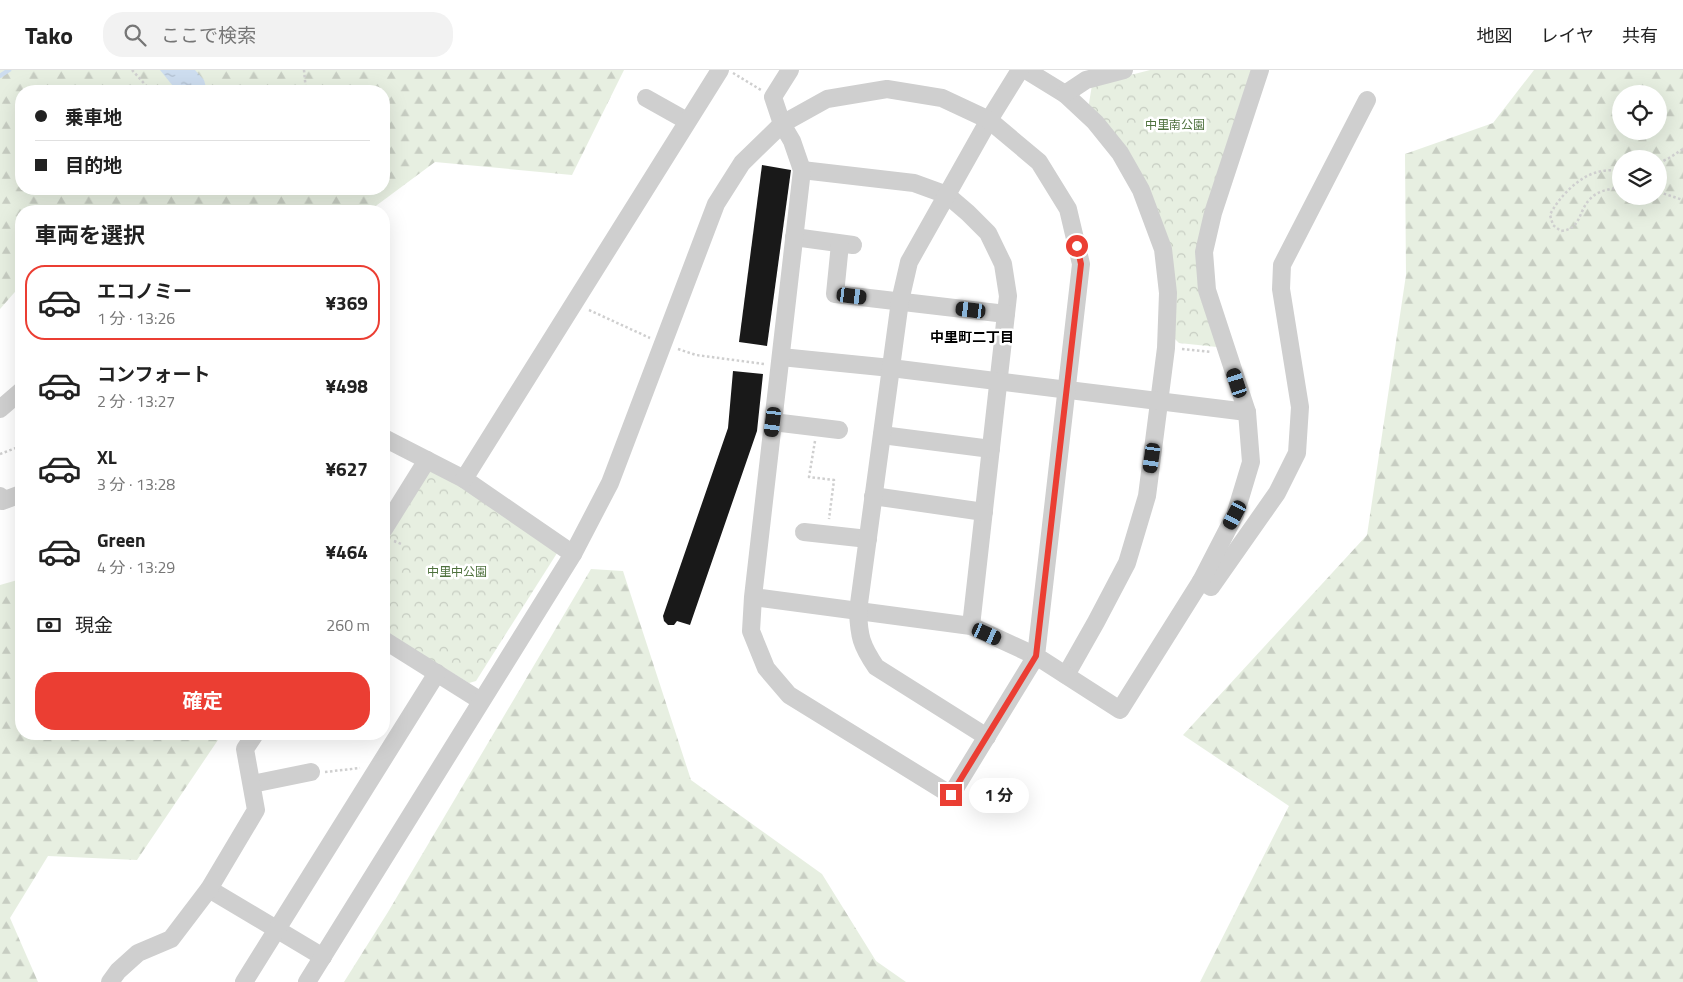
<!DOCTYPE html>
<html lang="ja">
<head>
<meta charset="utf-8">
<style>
  body { margin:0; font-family:"Titillium Web","Noto Sans JP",sans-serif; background:#f2f2f2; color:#222; height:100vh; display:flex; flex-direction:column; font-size:19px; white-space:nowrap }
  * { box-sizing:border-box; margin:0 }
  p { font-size:16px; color:#767676 }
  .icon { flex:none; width:28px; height:28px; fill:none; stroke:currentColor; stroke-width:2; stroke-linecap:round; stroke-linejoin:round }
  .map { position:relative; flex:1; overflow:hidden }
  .drawer { position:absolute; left:15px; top:135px; width:375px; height:535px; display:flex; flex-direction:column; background:#fff; border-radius:20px; box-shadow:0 5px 20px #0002 }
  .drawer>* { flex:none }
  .hud { position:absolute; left:15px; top:15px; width:375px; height:110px; border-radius:20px; box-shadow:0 5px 20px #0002; display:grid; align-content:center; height:110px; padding:0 20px; background:#fff }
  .buttons { position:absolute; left:1612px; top:15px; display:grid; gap:10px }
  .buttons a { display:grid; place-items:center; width:55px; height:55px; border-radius:50%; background:#fff; box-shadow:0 5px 20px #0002; font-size:25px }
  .end { position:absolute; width:22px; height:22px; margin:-11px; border:6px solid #eb3e33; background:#fff; box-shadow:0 0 0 2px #fff }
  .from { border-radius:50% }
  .bubble { position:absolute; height:35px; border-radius:18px; background:#fff; box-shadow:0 5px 20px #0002; font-size:16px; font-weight:700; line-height:35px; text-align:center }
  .car { position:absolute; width:15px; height:30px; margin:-15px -8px; border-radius:6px; box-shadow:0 0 4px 1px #0007; background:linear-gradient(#222 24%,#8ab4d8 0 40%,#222 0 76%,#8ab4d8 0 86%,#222 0) }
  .hud b { display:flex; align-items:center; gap:18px; height:48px; font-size:19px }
  .hud b+b { border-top:1px solid #e0e0e0 }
  .hud i { width:12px; height:12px; background:#222 }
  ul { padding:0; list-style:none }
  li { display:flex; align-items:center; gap:15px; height:75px; margin:0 10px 8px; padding:0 10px; border:2px solid transparent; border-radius:20px }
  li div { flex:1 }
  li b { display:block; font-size:19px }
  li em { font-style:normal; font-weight:700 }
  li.current { border-color:#eb3e33 }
  li>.icon { width:45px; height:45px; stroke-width:1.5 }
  h2 { padding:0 20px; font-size:22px; line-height:60px }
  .pay { display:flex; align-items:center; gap:12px; height:55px; padding:0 20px; font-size:19px }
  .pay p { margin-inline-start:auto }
  .button { display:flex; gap:10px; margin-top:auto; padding:10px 20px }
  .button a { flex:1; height:58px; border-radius:20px; background:#eb3e33; color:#fff; font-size:20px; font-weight:700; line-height:58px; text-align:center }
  header { display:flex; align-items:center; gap:30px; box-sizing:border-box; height:70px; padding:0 25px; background:#fff; border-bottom:1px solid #e0e0e0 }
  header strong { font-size:24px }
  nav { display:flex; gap:28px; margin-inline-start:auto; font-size:18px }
  .search { width:350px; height:45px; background:#f2f2f2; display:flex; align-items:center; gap:12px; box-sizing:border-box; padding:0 18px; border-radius:20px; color:#767676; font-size:19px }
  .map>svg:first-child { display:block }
</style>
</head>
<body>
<header>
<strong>Tako</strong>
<div class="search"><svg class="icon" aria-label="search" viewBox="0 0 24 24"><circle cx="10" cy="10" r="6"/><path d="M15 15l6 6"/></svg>ここで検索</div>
<nav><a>地図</a><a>レイヤ</a><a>共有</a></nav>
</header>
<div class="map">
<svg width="1683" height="912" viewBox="0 0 1683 912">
  <defs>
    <pattern id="forest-firs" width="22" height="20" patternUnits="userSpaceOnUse" patternTransform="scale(1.25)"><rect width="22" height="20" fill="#e7efe1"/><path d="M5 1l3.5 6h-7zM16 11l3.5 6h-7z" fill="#c7cdc2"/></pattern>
    <pattern id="park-crowns" width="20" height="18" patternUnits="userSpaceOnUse" patternTransform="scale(1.25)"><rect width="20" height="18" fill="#e7efe1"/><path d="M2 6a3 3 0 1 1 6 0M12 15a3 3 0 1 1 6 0" fill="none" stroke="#c7cdc2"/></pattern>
    <pattern id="water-ripples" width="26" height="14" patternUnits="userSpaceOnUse" patternTransform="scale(1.25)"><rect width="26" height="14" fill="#cdddef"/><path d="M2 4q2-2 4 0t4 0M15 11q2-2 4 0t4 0" fill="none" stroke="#b0becd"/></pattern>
  </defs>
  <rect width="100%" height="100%" fill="#fff"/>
  <g fill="url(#forest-firs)" fill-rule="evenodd">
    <path d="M0,0H624L572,105L435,92L369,141H21V215L0,239ZM21,21H384V119H21Z"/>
    <path d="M1534,0H1683V912H1200L1289,736L1183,665L1367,465L1406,205L1405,84L1493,53ZM1621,24H1659V61H1621ZM1621,89H1659V126H1621Z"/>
    <path d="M591,499L623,501L691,710L822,804L876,891L906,912H344L388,842Z"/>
    <path d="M21,509V664H222L137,790L48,786L10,848L38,912H0V515Z"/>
  </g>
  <g fill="url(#park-crowns)">
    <path d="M1150,0H1251L1206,138L1217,277L1179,273L1173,267L1169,176L1088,39L1092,15Z"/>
    <path d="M436,400L559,480L476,611L469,613L384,561V473L427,403Z"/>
  </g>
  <path fill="url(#water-ripples)" d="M160,0H195L204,10L207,21H177Z"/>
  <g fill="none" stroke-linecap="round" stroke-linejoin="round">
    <path stroke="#cdddef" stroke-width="4.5" d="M0,6L9,0"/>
  </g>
  <g fill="#191919">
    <path d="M762,95L791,100L767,276L739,272Z"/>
    <path d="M733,301L763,304L757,361L690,555L677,551L674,555H668L664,551L663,546L728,358Z"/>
  </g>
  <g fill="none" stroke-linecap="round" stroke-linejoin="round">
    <g stroke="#cfcfcf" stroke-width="2.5" stroke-dasharray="2.5 2.5" stroke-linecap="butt">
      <path d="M132,0L151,21"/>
      <path d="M304,0L306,21"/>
      <path d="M733,3L761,20"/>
      <path d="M1659,93L1669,88L1683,79"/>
      <path d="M1621,100C1614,100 1605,100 1598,102C1579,106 1558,128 1550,145L1553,155L1561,161C1582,159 1578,140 1591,128C1599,120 1611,119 1621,117"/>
      <path d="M1659,122L1683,130"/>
      <path d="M589,240L650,268"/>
      <path d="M678,279L696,285L764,294"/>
      <path d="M1182,279L1211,282"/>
      <path d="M815,371L809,407L834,410L829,449"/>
      <path d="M0,384L21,376"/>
      <path d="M394,471L401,474"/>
      <path d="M325,702L360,698"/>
    </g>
    <g stroke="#cfcfcf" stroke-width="18">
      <path d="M1026,0L1065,24L1095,52L1120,83L1141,120L1163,179L1168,223L1166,278L1147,426L1127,493L1096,552L1066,605"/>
      <path d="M1065,24L1086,10L1124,0"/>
      <path d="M646,28L687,51"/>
      <path d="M802,100L914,113L947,125L968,143L988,163L1003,194L1008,226L971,556"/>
      <path d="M794,167L853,175"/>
      <path d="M840,174L835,224L1006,244"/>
      <path d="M781,287L891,298L1247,342"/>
      <path d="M0,339L21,321"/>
      <path d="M773,352L839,360"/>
      <path d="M882,365L991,379"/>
      <path d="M384,368L464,409L573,484"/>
      <path d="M464,409L720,0"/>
      <path d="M0,426L2,431L21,424"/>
      <path d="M873,426L984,442"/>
      <path d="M384,459L427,390"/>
      <path d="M804,462L868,469"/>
      <path d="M1201,511L1211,517L1277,423L1297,383L1300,337L1281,219L1282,195L1367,30"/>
      <path d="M753,527L971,556L1036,586L951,725L789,625L766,598L751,561L753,527L802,100L792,71L782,54L773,27L790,0"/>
      <path d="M384,570L481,631"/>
      <path d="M987,667L876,597C861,575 859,566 858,541L900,231L909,192L989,50L1020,0"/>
      <path d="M252,714L311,702"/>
      <path d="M209,819L323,887"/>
      <path d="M110,912L118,901L138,883L171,869L209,819L256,740L245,679L255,664"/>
      <path d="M244,912L437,603"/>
      <path d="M307,912L573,484L610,413L716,134L742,93L782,54L827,29L887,19L942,28L989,50L1039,92L1068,139L1081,194L1036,586L1120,640L1201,511L1235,445L1251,392L1247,342L1207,220L1204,182L1213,143L1260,0"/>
    </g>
  </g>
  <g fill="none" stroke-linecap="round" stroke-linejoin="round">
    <path stroke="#eb3e33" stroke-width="6" d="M951,725L1036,586L1081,194L1077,176"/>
  </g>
  <g text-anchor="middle" stroke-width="5" stroke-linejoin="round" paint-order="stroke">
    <g font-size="12" fill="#4e713d" stroke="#fff">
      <text x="1175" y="59">中里南公園</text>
      <text x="457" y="506">中里中公園</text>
    </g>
    <g font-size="14" font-weight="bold" fill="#000" stroke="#fff">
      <text x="972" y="272">中里町二丁目</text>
    </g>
  </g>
</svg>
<div class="buttons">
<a><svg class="icon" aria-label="locate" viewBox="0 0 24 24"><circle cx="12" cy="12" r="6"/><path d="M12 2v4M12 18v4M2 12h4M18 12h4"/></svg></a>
<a><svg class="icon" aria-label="layers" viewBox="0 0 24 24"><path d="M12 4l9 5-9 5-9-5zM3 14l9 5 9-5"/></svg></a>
</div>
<i class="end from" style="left:1077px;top:176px"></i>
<i class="end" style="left:951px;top:725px"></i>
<div class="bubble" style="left:969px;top:708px;width:60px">1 分</div>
<i class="car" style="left:852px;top:226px;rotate:97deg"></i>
<i class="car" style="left:971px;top:240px;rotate:277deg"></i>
<i class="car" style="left:1237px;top:313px;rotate:342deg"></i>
<i class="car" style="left:773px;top:352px;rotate:187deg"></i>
<i class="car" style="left:1152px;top:388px;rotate:188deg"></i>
<i class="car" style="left:1235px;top:445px;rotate:208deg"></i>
<i class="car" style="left:987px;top:564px;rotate:114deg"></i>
<div class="hud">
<b><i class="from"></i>乗車地</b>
<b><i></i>目的地</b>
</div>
<section class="drawer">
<h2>車両を選択</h2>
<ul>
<li class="current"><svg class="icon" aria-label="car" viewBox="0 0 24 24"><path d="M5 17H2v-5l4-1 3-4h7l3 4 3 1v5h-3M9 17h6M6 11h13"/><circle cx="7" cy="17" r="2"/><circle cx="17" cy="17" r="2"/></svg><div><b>エコノミー</b><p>1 分 · 13:26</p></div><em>¥369</em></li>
<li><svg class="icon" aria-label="car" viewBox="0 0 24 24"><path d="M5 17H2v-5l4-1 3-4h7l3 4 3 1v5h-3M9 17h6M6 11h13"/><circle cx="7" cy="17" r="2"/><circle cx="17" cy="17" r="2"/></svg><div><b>コンフォート</b><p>2 分 · 13:27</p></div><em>¥498</em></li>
<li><svg class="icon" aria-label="car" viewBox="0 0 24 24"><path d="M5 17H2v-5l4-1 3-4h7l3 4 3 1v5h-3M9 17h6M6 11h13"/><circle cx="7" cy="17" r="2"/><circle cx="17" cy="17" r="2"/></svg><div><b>XL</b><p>3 分 · 13:28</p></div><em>¥627</em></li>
<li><svg class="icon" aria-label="car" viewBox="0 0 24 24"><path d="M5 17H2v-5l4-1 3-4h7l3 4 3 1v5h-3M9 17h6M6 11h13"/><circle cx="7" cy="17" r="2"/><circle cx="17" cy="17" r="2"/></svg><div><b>Green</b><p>4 分 · 13:29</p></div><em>¥464</em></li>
</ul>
<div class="pay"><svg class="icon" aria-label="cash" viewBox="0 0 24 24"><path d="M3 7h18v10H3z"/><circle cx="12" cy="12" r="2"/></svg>現金<p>260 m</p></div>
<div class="button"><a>確定</a></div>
</section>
</div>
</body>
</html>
